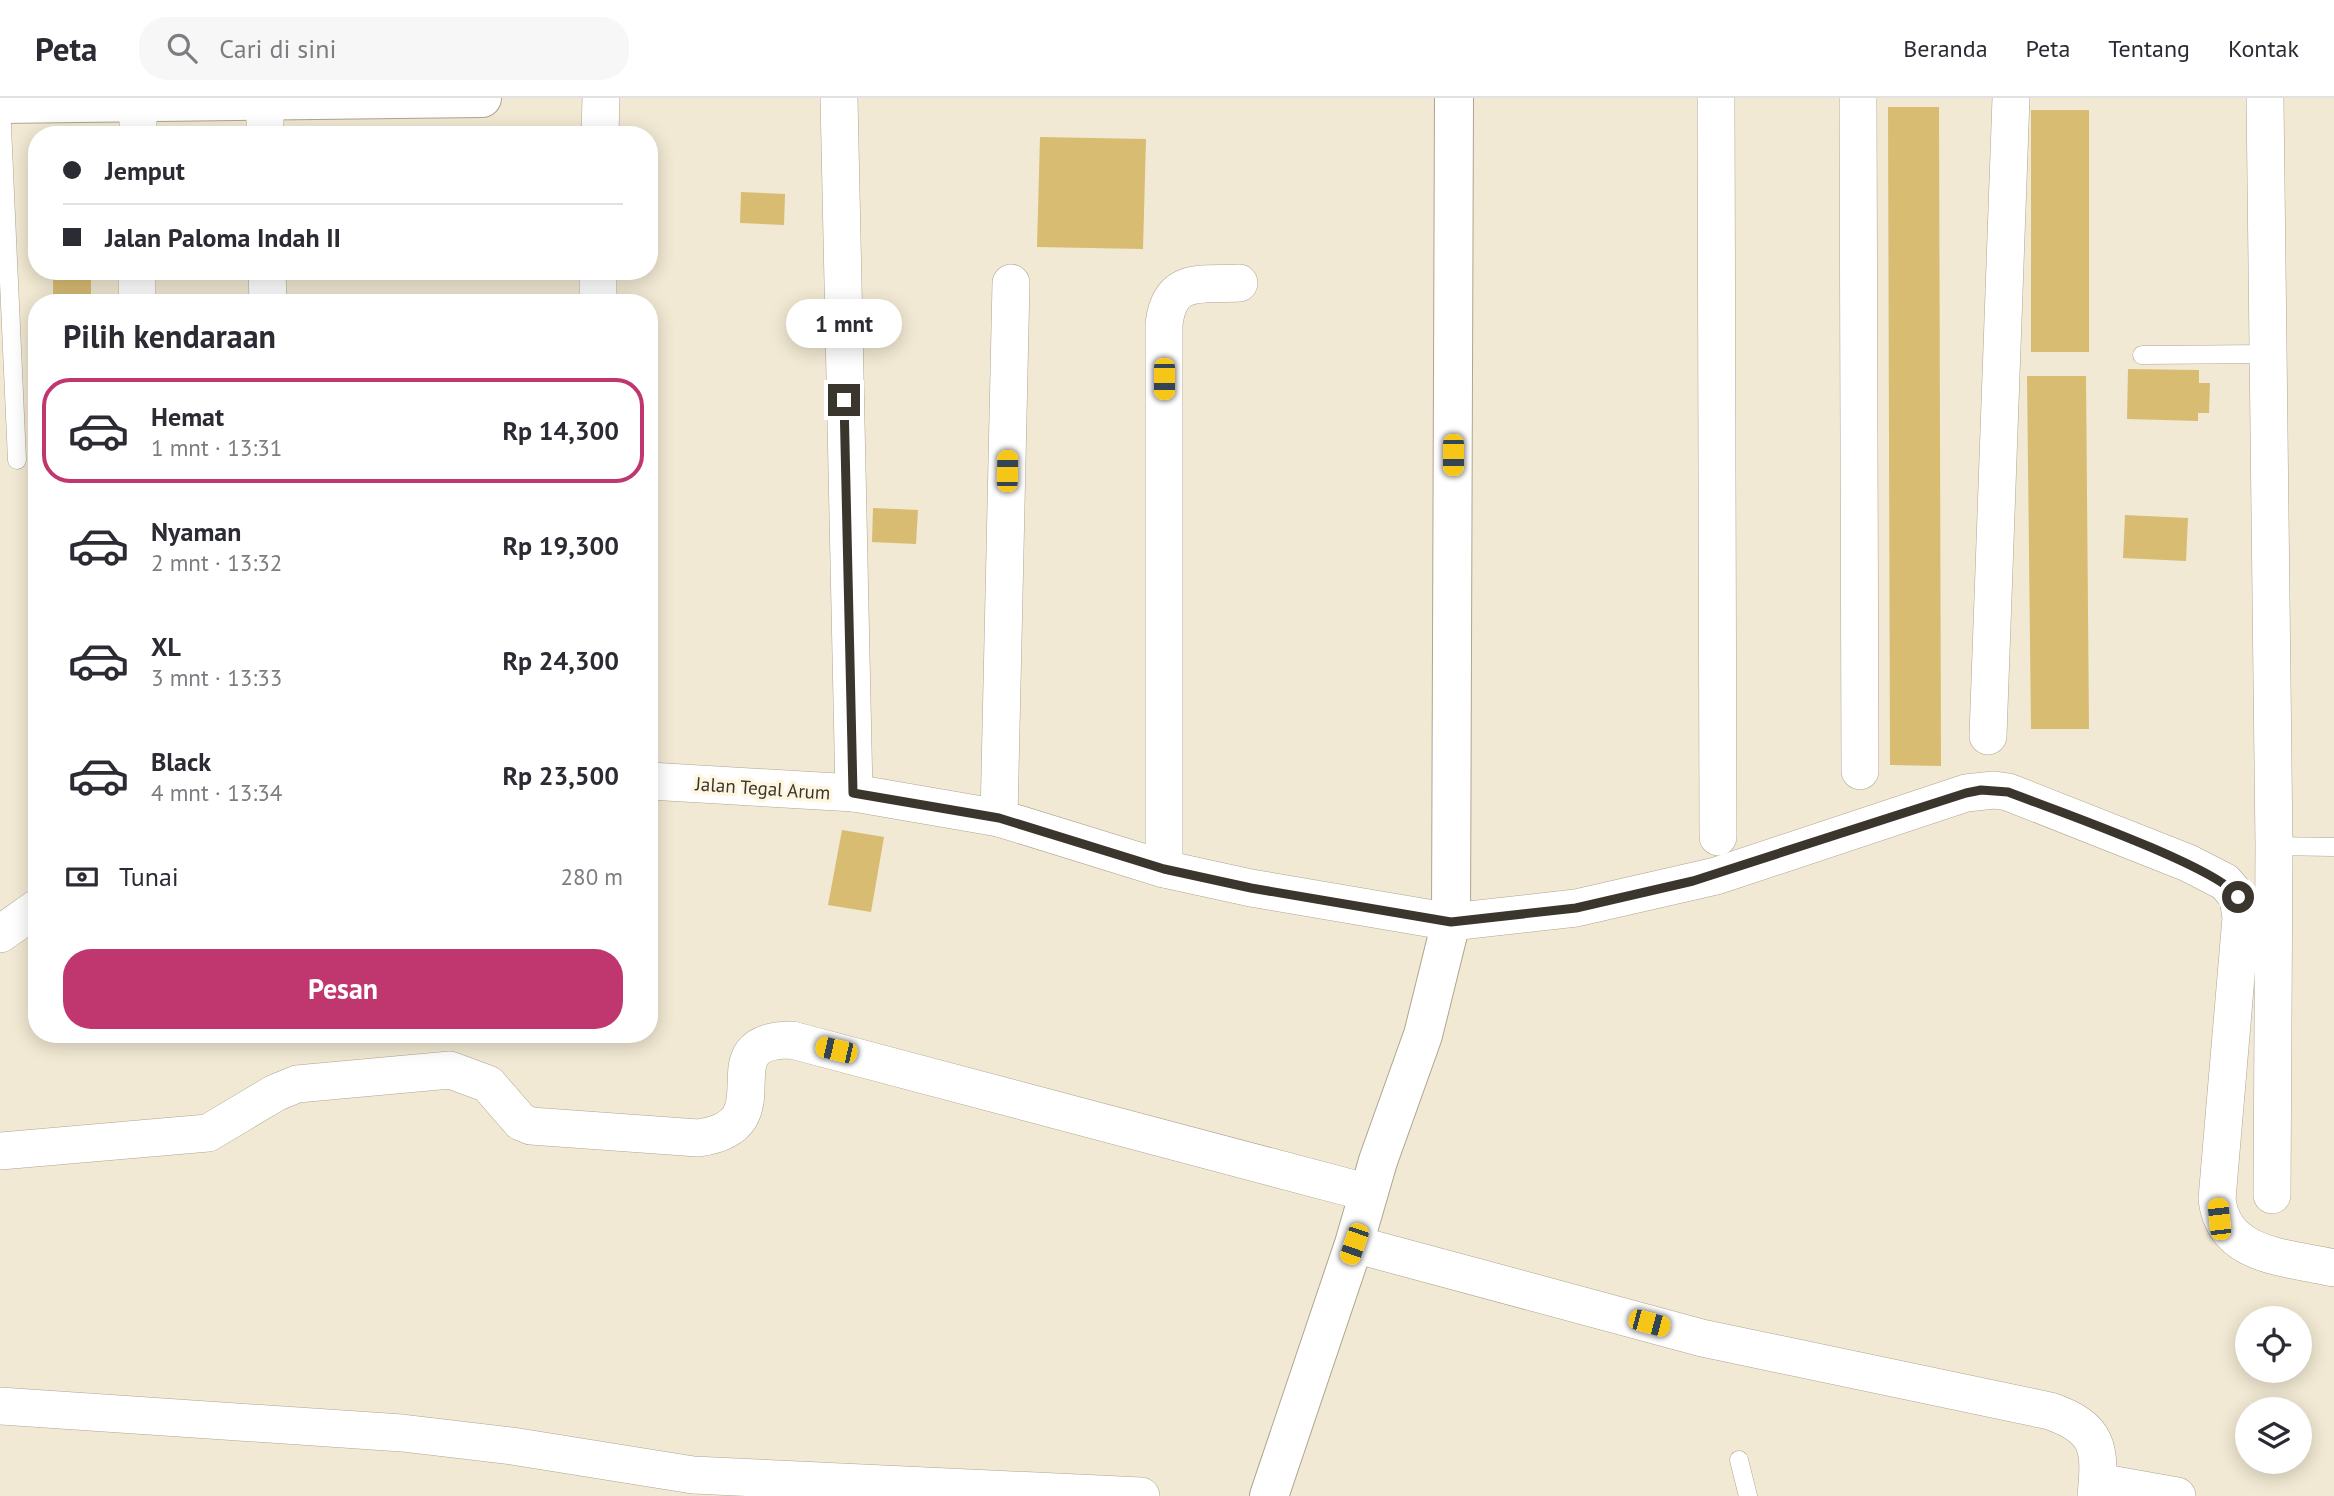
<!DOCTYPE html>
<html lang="id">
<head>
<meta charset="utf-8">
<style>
  body { margin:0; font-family:"PT Sans",sans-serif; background:#f7f7f7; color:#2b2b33; height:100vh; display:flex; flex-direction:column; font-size:26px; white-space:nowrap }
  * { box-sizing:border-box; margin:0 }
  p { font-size:23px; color:#7c7c81 }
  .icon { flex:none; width:38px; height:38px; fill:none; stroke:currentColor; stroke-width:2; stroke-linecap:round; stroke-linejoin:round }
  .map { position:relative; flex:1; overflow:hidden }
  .drawer { position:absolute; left:28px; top:196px; width:630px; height:749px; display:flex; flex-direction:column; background:#fff; border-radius:28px; box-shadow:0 4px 18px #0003 }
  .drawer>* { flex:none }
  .guide { position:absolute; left:28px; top:28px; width:630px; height:154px; border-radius:28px; box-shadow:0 4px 18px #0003; display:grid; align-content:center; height:154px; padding:0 35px; background:#fff }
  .buttons { position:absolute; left:2235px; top:1208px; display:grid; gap:14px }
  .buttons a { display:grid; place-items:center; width:77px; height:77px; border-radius:50%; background:#fff; box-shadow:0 4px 18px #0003; font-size:35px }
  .end { position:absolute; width:32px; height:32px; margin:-16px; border:9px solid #3a362e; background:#fff; box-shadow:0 0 0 4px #fff }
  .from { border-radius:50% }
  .bubble { position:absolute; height:49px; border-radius:24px; background:#fff; box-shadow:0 4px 18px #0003; font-size:23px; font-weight:700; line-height:49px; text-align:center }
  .car { position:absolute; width:21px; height:42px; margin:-21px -10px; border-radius:9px; box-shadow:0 0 5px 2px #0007; background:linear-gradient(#f5c518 24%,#345 0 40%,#f5c518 0 76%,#345 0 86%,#f5c518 0) }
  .guide b { display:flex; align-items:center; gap:24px; height:66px; font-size:26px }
  .guide b+b { border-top:2px solid #e1e1e2 }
  .guide i { width:18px; height:18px; background:#2b2b33 }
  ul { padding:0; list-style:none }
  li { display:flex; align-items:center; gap:21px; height:105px; margin:0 14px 10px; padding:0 21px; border:4px solid transparent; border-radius:28px }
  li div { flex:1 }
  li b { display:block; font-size:26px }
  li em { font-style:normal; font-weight:700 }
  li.on { border-color:#c0366f }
  li>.icon { width:63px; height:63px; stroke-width:1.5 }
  h2 { padding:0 35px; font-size:32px; line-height:84px }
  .pay { display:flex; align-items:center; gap:18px; height:77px; padding:0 35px; font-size:26px }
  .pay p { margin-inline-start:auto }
  .primary-button { display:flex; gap:14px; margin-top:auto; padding:14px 35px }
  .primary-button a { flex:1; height:80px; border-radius:28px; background:#c0366f; color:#fff; font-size:28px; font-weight:700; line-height:80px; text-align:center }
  header { display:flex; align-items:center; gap:42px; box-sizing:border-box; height:98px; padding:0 35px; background:#fff; border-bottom:2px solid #e1e1e2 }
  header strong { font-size:33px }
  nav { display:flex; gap:38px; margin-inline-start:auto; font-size:24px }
  .search { width:490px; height:63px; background:#f7f7f7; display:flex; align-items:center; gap:18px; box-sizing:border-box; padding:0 24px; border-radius:28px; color:#7c7c81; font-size:26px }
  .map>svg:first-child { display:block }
</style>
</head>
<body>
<header>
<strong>Peta</strong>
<div class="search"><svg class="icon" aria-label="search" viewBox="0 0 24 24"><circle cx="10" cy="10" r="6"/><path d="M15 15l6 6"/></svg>Cari di sini</div>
<nav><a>Beranda</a><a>Peta</a><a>Tentang</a><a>Kontak</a></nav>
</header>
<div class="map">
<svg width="2334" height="1398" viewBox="0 0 2334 1398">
  <rect width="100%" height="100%" fill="#f1e9d3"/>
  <g fill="#d7bc72">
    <path d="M1888,9H1939L1941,668L1890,667Z"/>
    <rect x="2031" y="12" width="58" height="242"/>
    <path d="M1040,39L1146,41L1143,151L1037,149Z"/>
    <path d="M741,94L785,96L784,127L740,125Z"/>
    <rect x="53" y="173" width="38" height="32"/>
    <path d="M2128,271L2199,272V285H2210L2209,315H2198V323L2127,321Z"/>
    <path d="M2027,278H2086L2089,631H2031Z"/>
    <path d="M873,410L918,412L916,446L872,444Z"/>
    <path d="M2125,417L2188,420L2186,463L2123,460Z"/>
    <path d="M649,465H657L655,514H649Z"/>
    <path d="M842,732L884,739L871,814L828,807Z"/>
  </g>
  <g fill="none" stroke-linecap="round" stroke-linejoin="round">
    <defs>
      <g id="service">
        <path d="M1,6L17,362"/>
        <path d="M2142,257L2269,256"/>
        <path d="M2274,748L2334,749"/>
        <path d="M1739,1362L1748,1398"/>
      </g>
      <g id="minor">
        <path d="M265,0V37"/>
        <path d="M839,0L854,695"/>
        <path d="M1716,0L1718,739"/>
        <path d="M1858,0L1860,673"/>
        <path d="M2265,0L2274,748L2272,1097"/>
        <path d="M138,37V0"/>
        <path d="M600,37L601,0"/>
        <path d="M267,173L268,205"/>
        <path d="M137,205V173"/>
        <path d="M598,205V173"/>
        <path d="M1988,638L2011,0"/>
        <path d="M649,683L854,695L999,720L1164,771L1251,790L1451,824L1576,810L1716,778L1966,695L1994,692L2008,694L2188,765L2225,784L2238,799L2241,820L2217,1101C2224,1160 2287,1159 2334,1170"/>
        <path d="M999,720L1011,185"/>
        <path d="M1164,771V226C1170,178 1200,187 1239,185"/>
        <path d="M0,836L37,810"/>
        <path d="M0,1053L208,1035L275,995L297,986L450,972L488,986L521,1024L531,1028L698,1040C792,1027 701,942 792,942L1369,1095"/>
        <path d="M1354,1146L1702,1240L2050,1313C2099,1330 2101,1350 2096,1398"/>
        <path d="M0,1308L402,1335L512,1348L693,1377L1141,1398"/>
        <path d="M2098,1384L2177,1398"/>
      </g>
      <g id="tertiary">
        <path d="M0,6L482,0"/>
        <path d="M1269,1398L1354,1146L1378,1063L1423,937L1451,824L1454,0"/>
      </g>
    </defs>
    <use href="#service" stroke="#ada590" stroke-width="19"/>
    <use href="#minor" stroke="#ada590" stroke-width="38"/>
    <use href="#tertiary" stroke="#ada590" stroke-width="40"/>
    <use href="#service" stroke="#fff" stroke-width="18"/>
    <use href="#minor" stroke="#fff" stroke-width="37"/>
    <use href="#tertiary" stroke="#fff" stroke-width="38"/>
  </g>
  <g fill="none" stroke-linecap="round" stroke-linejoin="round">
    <path stroke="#3a362e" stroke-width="9" d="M844,302L853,695L999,720L1164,771L1251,790L1451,824L1576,810L1693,783L1966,695L1981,692L2008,694C2050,710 2221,770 2238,799"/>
  </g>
  <g text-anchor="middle" stroke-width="7" stroke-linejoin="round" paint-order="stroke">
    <g font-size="19" fill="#3a362e" stroke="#fff6e0">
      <text transform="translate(763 690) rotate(4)" y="7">Jalan Tegal Arum</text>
    </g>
  </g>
</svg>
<div class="buttons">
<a><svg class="icon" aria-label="locate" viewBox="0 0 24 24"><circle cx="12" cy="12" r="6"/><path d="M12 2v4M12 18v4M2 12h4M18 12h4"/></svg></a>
<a><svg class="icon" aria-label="layers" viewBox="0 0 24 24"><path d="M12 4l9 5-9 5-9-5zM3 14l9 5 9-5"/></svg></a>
</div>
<i class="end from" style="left:2238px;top:799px"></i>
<i class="end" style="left:844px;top:302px"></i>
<div class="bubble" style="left:786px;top:201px;width:116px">1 mnt</div>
<i class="car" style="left:1164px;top:281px;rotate:180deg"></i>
<i class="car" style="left:1453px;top:357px;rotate:180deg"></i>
<i class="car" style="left:1007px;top:373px;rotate:1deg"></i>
<i class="car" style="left:836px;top:952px;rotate:283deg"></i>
<i class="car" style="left:2219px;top:1121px;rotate:354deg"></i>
<i class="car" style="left:1354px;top:1146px;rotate:199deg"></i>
<i class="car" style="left:1649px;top:1225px;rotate:105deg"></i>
<div class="guide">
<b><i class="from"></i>Jemput</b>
<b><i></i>Jalan Paloma Indah II</b>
</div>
<section class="drawer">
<h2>Pilih kendaraan</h2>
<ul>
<li class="on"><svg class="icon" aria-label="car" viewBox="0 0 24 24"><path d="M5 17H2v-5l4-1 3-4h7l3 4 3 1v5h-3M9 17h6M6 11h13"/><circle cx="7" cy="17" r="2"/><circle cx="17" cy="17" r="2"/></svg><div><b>Hemat</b><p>1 mnt · 13:31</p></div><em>Rp 14,300</em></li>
<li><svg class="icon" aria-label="car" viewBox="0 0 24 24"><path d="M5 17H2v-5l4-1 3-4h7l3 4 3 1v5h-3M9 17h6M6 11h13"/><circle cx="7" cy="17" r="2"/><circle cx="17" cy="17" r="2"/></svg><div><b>Nyaman</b><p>2 mnt · 13:32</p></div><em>Rp 19,300</em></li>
<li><svg class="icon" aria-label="car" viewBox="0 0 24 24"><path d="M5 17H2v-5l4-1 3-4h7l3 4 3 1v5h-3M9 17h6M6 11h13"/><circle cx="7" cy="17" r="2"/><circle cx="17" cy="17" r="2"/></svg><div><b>XL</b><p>3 mnt · 13:33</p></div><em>Rp 24,300</em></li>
<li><svg class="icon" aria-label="car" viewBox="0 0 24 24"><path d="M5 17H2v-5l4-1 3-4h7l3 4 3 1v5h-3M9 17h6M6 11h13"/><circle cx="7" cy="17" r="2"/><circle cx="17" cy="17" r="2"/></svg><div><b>Black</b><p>4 mnt · 13:34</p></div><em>Rp 23,500</em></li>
</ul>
<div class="pay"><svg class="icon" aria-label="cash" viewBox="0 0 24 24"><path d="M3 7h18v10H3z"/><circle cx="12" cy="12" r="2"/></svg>Tunai<p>280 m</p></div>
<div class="primary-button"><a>Pesan</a></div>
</section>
</div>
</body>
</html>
